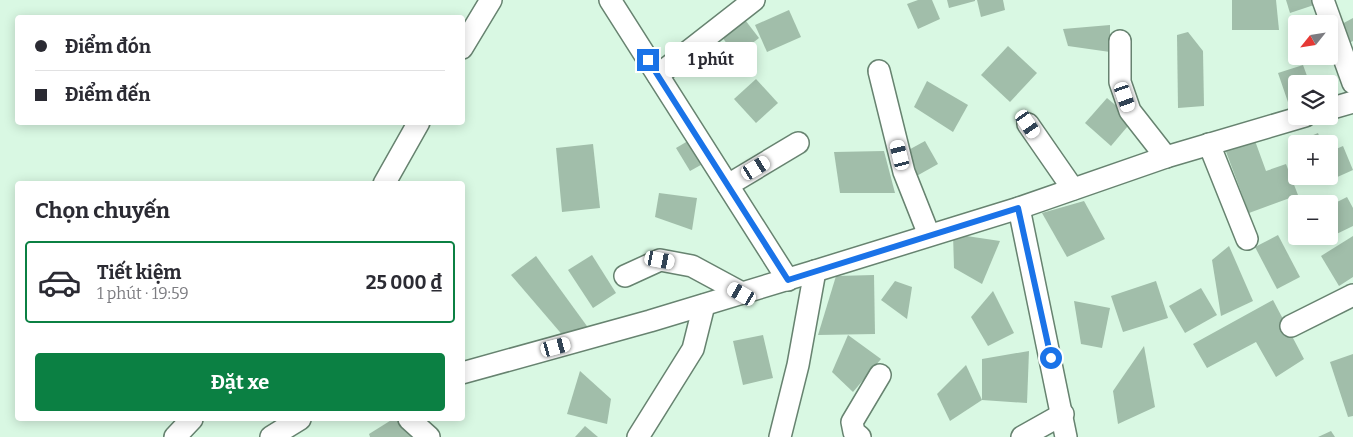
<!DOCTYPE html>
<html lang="vi">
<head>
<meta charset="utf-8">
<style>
  body { margin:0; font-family:Bitter,serif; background:#f7f7f7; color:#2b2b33; height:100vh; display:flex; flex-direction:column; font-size:19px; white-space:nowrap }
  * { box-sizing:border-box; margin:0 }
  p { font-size:16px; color:#7c7c81 }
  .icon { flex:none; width:28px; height:28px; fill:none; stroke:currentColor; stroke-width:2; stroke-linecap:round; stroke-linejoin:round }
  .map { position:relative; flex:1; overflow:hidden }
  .details { position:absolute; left:15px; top:181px; width:450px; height:240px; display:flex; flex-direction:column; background:#fff; border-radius:5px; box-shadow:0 2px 12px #0003 }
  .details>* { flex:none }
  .banner { position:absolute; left:15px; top:15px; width:450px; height:110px; border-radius:5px; box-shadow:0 2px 12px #0003; display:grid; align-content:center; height:110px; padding:0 20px; background:#fff }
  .needle { width:32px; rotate:240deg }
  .fabs { position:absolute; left:1288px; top:15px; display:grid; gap:10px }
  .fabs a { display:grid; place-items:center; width:50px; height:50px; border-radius:5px; background:#fff; box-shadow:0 2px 12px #0003; font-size:25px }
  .end { position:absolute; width:22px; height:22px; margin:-11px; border:6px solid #1a73e8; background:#fff; box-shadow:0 0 0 2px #fff }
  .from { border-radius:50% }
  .bubble { position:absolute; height:35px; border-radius:5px; background:#fff; box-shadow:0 2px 12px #0003; font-size:16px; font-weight:700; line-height:35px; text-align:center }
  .car { position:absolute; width:15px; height:30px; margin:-15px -8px; border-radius:6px; box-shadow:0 0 4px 1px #0007; background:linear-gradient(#fff 24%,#345 0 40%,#fff 0 76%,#345 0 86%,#fff 0) }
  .banner b { display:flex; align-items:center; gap:18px; height:48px; font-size:19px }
  .banner b+b { border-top:1px solid #e1e1e2 }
  .banner i { width:12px; height:12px; background:#2b2b33 }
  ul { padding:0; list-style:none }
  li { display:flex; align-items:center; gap:15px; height:82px; margin:0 10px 8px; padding:0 10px; border:2px solid transparent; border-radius:5px }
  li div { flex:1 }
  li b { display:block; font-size:19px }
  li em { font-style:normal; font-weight:700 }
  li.active { border-color:#0b8043 }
  li>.icon { width:45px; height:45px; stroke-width:1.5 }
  h2 { padding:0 20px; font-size:22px; line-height:60px }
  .primary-button { display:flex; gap:10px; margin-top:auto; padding:10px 20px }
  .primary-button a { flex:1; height:58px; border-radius:5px; background:#0b8043; color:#fff; font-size:20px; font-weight:700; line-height:58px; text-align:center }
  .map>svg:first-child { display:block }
</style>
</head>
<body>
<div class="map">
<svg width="1353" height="437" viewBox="0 0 1353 437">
  <rect width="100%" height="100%" fill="#d9f8e3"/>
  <g fill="#a1beaa">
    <path d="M918,0H932L940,19L918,29L907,4Z"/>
    <path d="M947,0H975V1L949,8Z"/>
    <path d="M977,0H1003L1005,10L981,17Z"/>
    <path d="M1232,0H1276L1279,30H1232Z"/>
    <path d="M1286,0H1315L1317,4L1290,13Z"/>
    <path d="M789,10L801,37L767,52L755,25Z"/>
    <path d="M742,16L759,38L736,56L719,33Z"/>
    <path d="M1353,18V41L1349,43L1340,25Z"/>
    <path d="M1110,25V52L1068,46L1063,29Z"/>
    <path d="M1188,32L1203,51L1204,106L1178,108L1177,35Z"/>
    <path d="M1008,46L1037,73L1010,102L981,75Z"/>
    <path d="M1303,65L1310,84H1296V106L1290,108L1278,73Z"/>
    <path d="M756,79L778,103L756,123L734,99Z"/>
    <path d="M927,81L968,105L953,132L914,107Z"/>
    <path d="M1107,98L1133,120L1111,146L1085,123Z"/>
    <path d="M1318,133L1322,144H1298L1297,142Z"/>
    <path d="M693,138L708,161L690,171L676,148Z"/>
    <path d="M1254,138L1266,171L1286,164L1298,195L1249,213L1225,149Z"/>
    <path d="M925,141L938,164L913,178L903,153Z"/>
    <path d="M593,144L600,208L562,212L556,148Z"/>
    <path d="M1343,146L1353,170L1324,183L1321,176H1329V152Z"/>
    <path d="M884,151L895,193H840L834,152Z"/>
    <path d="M659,193L697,198L692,230L655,217Z"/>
    <path d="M1347,197L1353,208V226L1320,242L1317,236H1329V206Z"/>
    <path d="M1084,201L1105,239L1067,257L1042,213Z"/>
    <path d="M953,234L1000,241L982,284L954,268Z"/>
    <path d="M1278,235L1300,277L1277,289L1255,247Z"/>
    <path d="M1353,236V277L1339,286L1321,256Z"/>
    <path d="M1229,246L1253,301L1221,316L1212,260Z"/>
    <path d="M592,255L616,293L593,308L568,270Z"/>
    <path d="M536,256L592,333L565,338L511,275Z"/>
    <path d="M874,275L875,334L818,335L836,276Z"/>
    <path d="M895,281L912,287L907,319L881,300Z"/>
    <path d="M1156,281L1168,318L1123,332L1111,296Z"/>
    <path d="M1201,288L1217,315L1185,333L1169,306Z"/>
    <path d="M993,291L1014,333L988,346L971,317Z"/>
    <path d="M1273,300L1304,359L1276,377L1256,342L1207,368L1193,344Z"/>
    <path d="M1074,301L1110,308L1102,348L1081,344Z"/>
    <path d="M763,335L773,378L743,385L733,341Z"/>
    <path d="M848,335L881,359L853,392L832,372Z"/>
    <path d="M1144,346L1155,407L1118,424L1113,391Z"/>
    <path d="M1029,351L1027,403L982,400V359Z"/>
    <path d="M1353,354V416L1348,417L1330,362Z"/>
    <path d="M966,365L982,400L950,421L937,394Z"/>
    <path d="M580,371L611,399L607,424L567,414Z"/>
    <path d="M393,419H396L417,437H370L369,434Z"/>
    <path d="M585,426L598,437H575Z"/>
    <path d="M1331,431L1335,437H1318Z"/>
  </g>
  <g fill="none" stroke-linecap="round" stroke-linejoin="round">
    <defs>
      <g id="street">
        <path d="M610,0L788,280"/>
        <path d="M1323,0L1353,83"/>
        <path d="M1120,41V82L1130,111L1166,157"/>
        <path d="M462,48L491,0"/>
        <path d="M879,71L904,172L929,235"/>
        <path d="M658,75L754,0"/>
        <path d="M1329,109L1353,102"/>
        <path d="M1028,124L1073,189"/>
        <path d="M1209,144L1247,239"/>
        <path d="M384,184L419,122"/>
        <path d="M728,185L798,143"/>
        <path d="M1019,208L1066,437"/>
        <path d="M625,276L660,260L692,266L742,293"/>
        <path d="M1291,326L1353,295"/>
        <path d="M462,373L650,321L815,271L1019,208L1166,157L1305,116"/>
        <path d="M409,419L429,437"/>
        <path d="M175,437L192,419"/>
        <path d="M271,437L300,419"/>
        <path d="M638,437L693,349L704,305"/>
        <path d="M780,437L798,365L815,271"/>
        <path d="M860,437L854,432L852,422L880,375"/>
        <path d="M1022,437L1063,414"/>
      </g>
    </defs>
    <use href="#street" stroke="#678370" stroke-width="24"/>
    <use href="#street" stroke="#fff" stroke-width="21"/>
  </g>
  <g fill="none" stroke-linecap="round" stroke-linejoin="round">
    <path stroke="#1a73e8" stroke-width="6" d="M648,60L788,280L1018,208L1051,358"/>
  </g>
</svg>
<div class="fabs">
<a><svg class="needle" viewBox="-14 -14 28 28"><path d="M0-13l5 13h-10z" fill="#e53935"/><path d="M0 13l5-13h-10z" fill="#7c7c81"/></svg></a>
<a><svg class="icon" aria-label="layers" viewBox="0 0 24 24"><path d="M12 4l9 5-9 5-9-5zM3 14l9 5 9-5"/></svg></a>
<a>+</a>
<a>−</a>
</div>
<i class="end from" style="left:1051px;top:358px"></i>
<i class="end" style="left:648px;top:60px"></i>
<div class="bubble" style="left:665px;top:42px;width:92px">1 phút</div>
<i class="car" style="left:1125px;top:97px;rotate:161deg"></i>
<i class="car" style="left:1028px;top:124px;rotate:145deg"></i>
<i class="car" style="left:900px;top:155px;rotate:346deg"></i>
<i class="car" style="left:756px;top:168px;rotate:59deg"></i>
<i class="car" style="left:660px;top:260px;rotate:101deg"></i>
<i class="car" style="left:742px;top:294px;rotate:300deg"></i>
<i class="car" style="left:556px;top:347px;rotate:75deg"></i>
<div class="banner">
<b><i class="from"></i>Điểm đón</b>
<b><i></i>Điểm đến</b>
</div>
<section class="details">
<h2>Chọn chuyến</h2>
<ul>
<li class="active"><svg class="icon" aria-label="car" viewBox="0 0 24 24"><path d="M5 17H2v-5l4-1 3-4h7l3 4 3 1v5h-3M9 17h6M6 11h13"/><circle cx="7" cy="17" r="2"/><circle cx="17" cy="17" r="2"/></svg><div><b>Tiết kiệm</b><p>1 phút · 19:59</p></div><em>25 000 ₫</em></li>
</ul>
<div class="primary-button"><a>Đặt xe</a></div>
</section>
</div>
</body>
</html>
